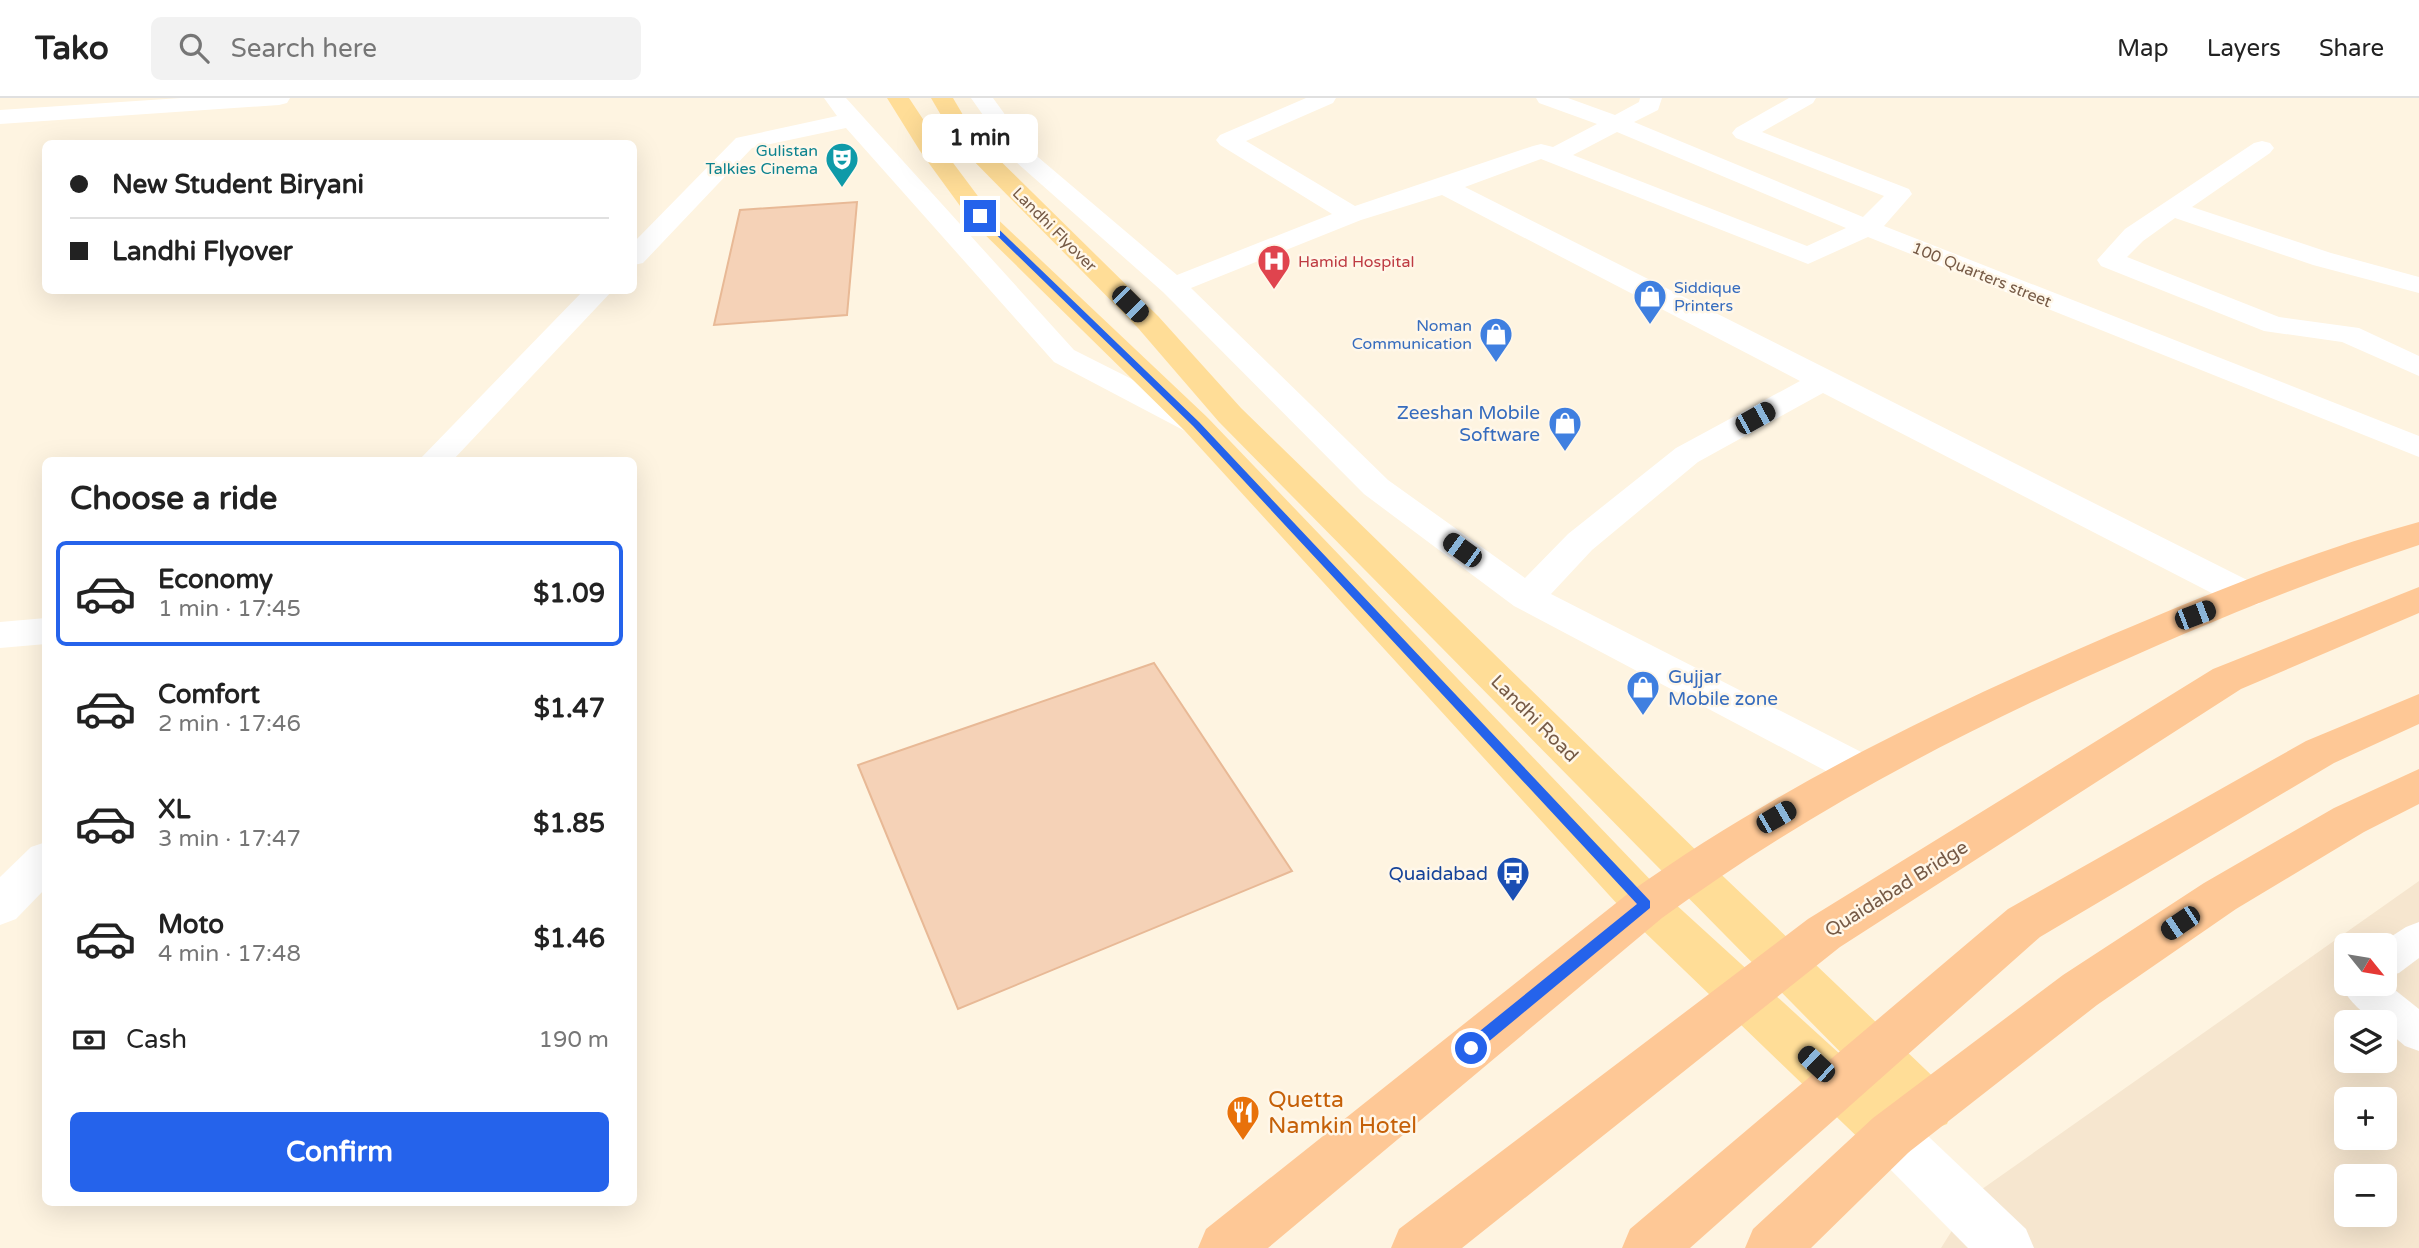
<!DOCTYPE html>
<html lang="en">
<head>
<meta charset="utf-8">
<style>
  body { margin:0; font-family:"Varela Round",sans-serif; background:#f2f2f2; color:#222; height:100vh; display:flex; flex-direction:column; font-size:26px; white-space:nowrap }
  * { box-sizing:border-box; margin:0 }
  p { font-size:23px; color:#767676 }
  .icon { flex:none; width:38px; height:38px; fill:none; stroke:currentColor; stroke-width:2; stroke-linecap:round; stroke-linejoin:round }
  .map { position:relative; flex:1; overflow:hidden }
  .details { position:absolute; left:42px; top:359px; width:595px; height:749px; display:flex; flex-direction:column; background:#fff; border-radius:10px; box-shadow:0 7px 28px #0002 }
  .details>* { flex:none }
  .top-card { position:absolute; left:42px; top:42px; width:595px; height:154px; border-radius:10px; box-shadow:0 7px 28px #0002; display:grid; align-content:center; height:154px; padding:0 28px; background:#fff }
  .needle { width:46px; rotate:120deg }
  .buttons { position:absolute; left:2334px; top:835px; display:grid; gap:14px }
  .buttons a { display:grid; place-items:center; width:63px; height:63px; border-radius:10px; background:#fff; box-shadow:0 7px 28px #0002; font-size:35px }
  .end { position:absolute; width:32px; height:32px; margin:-16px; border:9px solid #2563eb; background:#fff; box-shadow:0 0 0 4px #fff }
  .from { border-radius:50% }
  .bubble { position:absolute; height:49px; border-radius:10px; background:#fff; box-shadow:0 7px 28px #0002; font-size:23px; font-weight:800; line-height:49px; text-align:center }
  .car { position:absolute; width:21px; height:42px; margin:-21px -10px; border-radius:9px; box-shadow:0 0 5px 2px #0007; background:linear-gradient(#222 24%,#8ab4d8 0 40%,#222 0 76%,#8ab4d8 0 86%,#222 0) }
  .top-card b { display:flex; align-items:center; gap:24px; height:66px; font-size:26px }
  .top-card b+b { border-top:2px solid #e0e0e0 }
  .top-card i { width:18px; height:18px; background:#222 }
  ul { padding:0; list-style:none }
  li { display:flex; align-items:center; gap:21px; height:105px; margin:0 14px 10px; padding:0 14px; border:4px solid transparent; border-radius:10px }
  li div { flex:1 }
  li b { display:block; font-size:26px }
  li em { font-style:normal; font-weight:800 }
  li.on { border-color:#2563eb }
  li>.icon { width:63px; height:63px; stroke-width:1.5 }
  h2 { padding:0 28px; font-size:32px; line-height:84px }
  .pay { display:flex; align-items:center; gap:18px; height:77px; padding:0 28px; font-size:26px }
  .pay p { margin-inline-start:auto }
  .primary-button { display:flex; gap:14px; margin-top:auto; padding:14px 28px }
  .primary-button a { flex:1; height:80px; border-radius:10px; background:#2563eb; color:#fff; font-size:28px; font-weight:800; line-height:80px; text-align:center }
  header { display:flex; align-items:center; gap:42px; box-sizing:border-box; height:98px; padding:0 35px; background:#fff; border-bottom:2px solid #e0e0e0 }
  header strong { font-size:33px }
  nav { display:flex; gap:38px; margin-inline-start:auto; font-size:24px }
  .search { width:490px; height:63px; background:#f2f2f2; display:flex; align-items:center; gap:18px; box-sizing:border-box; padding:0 24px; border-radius:10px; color:#767676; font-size:26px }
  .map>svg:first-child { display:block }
</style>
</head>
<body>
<header>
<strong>Tako</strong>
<div class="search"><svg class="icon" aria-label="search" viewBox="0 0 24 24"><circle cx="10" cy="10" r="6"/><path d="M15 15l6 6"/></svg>Search here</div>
<nav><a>Map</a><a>Layers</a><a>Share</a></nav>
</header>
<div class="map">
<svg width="2419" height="1150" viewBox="0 0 2419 1150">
  <rect width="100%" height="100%" fill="#fef4e1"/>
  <path fill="#f6e6cf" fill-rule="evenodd" d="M2419,783V1150H1941L1975,1096ZM2347,847H2385V886H2347ZM2347,924H2385V962H2347ZM2347,1001H2385V1040H2347ZM2347,1078H2385V1116H2347Z"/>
  <g fill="#f5d2b7" stroke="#e8b996" stroke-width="2">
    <path d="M857,104L847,217L714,227L740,112Z"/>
    <path d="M1154,565L1292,773L958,911L858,667Z"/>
  </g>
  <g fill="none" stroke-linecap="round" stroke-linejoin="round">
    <g fill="#fff" fill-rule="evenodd">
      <path d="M2419,824V860L2399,875L2385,879V847H2378L2406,829Z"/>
      <path d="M2345,874L2347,886L2385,884L2419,911V953L2405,948L2385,931V924C2368,924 2347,901 2340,886Z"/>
    </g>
    <g fill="#fff" fill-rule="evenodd">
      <path d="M181,0H290L287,5L279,7L0,26V12Z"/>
      <path d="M824,0H846L1074,252L1207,319L1212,326L1207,333L1196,335L1185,333L1054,264L846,30L752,50L643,165L634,167V144L736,40L837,18Z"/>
      <path d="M971,0H993L1032,54L1177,177L1332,116L1220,47L1216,42L1220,37L1306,0H1336L1333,5L1246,43L1355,108L1533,48L1541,46L1553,49L1597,26L1539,5L1536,0H1568L1615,17L1639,4L1640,0H1662L1658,12L1634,24L1863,119L1884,98L1736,40L1732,35L1736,30L1789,0H1816L1813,5L1762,34L1909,91L1912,96L1884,128L2419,338V359L1868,139L1808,166L1541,61L1465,89L2259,488L2264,497L2259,506L2246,509L2233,506L1823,295L1698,364L1592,452L1551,496L1873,660L1879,671L1873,682L1858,687L1843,682L1514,508L1364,396L1163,194L1016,64ZM1617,34L1846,130L1807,148L1573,57ZM1442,97L1800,283L1676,350L1568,436L1525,480L1388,382L1191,190L1361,122Z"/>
      <path d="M2262,43L2270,45L2274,50L2270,55L2192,109L2331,155L2419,179V195L2313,167L2175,120L2143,143L2127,159L2279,219L2359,230L2419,258V278L2342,244L2264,233L2101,168L2097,162L2125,131L2254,45Z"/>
      <path d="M584,192H613L453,362H419Z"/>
      <path d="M46,520V546L0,550V524Z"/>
      <path d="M46,744V790L16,821L0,827V779L31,749Z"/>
      <path d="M1891,1013L1909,1020L2026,1131L2034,1150H1968L1873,1054L1865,1037L1873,1020Z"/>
    </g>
    <path fill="#ffdd97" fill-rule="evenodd" d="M887,0H909L942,50L989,113L1207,319L1662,794L1863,977L1219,324L1138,230L959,48L931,0H953L976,39L1158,218L1241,310L1705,761L1947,992L1954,1009L1947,1026L1929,1033L1912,1026L1917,1037L1909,1054L1891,1061L1873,1054L1630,820L1185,333L971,123L920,53Z"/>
    <g fill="#fec896" fill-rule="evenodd">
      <path d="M2419,424V447C2305,484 2194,530 2084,580C1936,647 1794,723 1662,820L1268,1150H1198L1206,1131L1630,794C1780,688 1943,609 2111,537C2211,495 2314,452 2419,424Z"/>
      <path d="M2419,489V515L2241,591L1840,849L1462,1150H1391L1399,1131L1808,821L2213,571Z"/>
      <path d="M2419,596V626L2334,665L2040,839L1690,1150H1622L1630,1131L2008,811L2306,643Z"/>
      <path d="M2419,671V706L2364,734L2236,811L2097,907L1909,1054L1811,1150H1745L1753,1131L1873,1020L2063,877L2204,785L2334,710Z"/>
    </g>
  </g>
  <path fill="#2563eb" d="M978,116H983L1199,324L1650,803V810L1476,954H1465L1463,950L1465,945L1637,806L1193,328L978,119Z"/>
  <defs>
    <symbol id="theatre-pin" viewBox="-11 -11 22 30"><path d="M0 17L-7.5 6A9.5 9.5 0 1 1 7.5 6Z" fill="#0f9aa8" stroke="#fff7e9"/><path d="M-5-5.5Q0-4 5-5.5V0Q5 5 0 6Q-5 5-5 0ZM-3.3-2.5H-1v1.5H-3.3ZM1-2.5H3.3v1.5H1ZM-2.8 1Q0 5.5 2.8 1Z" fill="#fff"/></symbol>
    <symbol id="hospital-pin" viewBox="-11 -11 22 30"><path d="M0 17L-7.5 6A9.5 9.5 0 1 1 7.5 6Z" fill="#e0444e" stroke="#fff7e9"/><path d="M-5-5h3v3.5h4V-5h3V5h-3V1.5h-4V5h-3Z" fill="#fff"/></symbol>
    <symbol id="shop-pin" viewBox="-11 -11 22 30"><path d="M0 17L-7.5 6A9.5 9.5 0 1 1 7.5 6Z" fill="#3f7fe0" stroke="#fff7e9"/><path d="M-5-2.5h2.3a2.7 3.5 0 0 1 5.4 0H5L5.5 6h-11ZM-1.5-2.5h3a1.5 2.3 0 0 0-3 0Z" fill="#fff"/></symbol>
    <symbol id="bus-pin" viewBox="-11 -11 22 30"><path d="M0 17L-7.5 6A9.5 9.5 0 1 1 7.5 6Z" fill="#1a4fb4" stroke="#fff7e9"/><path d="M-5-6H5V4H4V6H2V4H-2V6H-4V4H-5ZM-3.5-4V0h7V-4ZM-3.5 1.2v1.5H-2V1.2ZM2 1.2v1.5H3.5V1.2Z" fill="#fff"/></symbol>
    <symbol id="restaurant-pin" viewBox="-11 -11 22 30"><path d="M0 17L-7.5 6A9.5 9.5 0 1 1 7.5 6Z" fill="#e8710a" stroke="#fff7e9"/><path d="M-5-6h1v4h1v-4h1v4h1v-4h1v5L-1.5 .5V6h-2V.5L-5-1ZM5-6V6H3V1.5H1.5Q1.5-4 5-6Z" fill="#fff"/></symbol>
  </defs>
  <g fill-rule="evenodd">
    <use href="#theatre-pin" x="823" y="42" width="38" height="52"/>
    <use href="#hospital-pin" x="1255" y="144" width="38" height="52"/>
    <use href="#shop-pin" x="1631" y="179" width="38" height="52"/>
    <use href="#shop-pin" x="1477" y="217" width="38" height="52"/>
    <use href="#shop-pin" x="1546" y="306" width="38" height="52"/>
    <use href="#shop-pin" x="1624" y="570" width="38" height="52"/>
    <use href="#bus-pin" x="1494" y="756" width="38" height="52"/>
    <use href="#restaurant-pin" x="1224" y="995" width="38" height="52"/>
  </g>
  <g text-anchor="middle" stroke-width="5" stroke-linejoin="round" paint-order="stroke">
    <g font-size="16" fill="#0d838f" stroke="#fff7e9" text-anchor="end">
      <text x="818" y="58">Gulistan<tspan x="818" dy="18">Talkies Cinema</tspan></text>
    </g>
    <g font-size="16" fill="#765a46" stroke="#fff7e9">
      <text transform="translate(1055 131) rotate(45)" y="6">Landhi Flyover</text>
      <text transform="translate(1982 176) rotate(22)" y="6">100 Quarters street</text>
    </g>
    <g font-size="16" fill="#be3a42" stroke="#fff7e9" text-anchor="start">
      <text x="1298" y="169">Hamid Hospital</text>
    </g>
    <g font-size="16" fill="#366cbe" stroke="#fff7e9" text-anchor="start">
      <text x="1674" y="195">Siddique<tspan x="1674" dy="18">Printers</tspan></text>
      <text x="1472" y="233" text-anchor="end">Noman<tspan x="1472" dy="18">Communication</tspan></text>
    </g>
    <g font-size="19" fill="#366cbe" stroke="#fff7e9" text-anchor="end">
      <text x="1540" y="321">Zeeshan Mobile<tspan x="1540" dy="22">Software</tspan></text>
      <text x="1668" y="585" text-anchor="start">Gujjar<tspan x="1668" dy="22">Mobile zone</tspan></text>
    </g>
    <g font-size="19" fill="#765a46" stroke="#fff7e9">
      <text transform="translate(1535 620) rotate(45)" y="7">Landhi Road</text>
      <text transform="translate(1896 790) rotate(-32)" y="7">Quaidabad Bridge</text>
    </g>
    <g font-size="19" fill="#164399" stroke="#fff7e9" text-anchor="end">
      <text x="1488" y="782">Quaidabad</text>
    </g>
    <g font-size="23" fill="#c56008" stroke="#fff7e9" text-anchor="start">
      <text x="1268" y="1009">Quetta<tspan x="1268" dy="26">Namkin Hotel</tspan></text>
    </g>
  </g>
</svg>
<div class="buttons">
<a><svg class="needle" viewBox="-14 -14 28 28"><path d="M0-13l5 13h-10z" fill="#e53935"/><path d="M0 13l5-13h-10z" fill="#767676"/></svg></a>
<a><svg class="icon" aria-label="layers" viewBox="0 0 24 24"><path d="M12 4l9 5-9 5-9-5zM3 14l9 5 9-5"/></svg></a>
<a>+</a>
<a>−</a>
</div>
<i class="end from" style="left:1471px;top:950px"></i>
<i class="end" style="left:980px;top:118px"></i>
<div class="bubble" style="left:922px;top:16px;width:116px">1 min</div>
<i class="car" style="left:1130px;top:206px;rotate:135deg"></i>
<i class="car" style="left:1755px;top:320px;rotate:61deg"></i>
<i class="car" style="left:1462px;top:452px;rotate:306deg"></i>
<i class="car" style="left:2195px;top:517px;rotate:69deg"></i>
<i class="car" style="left:1776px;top:719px;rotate:60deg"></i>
<i class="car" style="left:2180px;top:825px;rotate:236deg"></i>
<i class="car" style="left:1816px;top:966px;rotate:313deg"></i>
<div class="top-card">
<b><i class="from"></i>New Student Biryani</b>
<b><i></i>Landhi Flyover</b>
</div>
<section class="details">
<h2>Choose a ride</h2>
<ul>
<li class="on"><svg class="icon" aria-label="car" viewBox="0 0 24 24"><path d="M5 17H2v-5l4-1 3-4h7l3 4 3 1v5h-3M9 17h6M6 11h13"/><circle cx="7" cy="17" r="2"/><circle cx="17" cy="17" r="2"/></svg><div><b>Economy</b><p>1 min · 17:45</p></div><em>$1.09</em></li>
<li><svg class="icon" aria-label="car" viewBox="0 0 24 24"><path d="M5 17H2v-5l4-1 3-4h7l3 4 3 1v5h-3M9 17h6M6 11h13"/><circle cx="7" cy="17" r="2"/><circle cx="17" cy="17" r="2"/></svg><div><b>Comfort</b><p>2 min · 17:46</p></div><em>$1.47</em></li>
<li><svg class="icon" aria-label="car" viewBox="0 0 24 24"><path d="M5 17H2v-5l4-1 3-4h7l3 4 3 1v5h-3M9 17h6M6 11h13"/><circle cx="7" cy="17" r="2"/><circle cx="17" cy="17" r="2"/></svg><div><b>XL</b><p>3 min · 17:47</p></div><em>$1.85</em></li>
<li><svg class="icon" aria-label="car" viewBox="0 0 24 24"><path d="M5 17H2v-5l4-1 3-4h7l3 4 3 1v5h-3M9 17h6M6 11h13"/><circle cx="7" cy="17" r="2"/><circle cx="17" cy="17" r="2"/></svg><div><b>Moto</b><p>4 min · 17:48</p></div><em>$1.46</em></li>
</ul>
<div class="pay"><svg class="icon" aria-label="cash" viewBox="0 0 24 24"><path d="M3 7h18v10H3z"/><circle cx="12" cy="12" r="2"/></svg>Cash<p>190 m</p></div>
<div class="primary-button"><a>Confirm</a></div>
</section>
</div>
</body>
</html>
